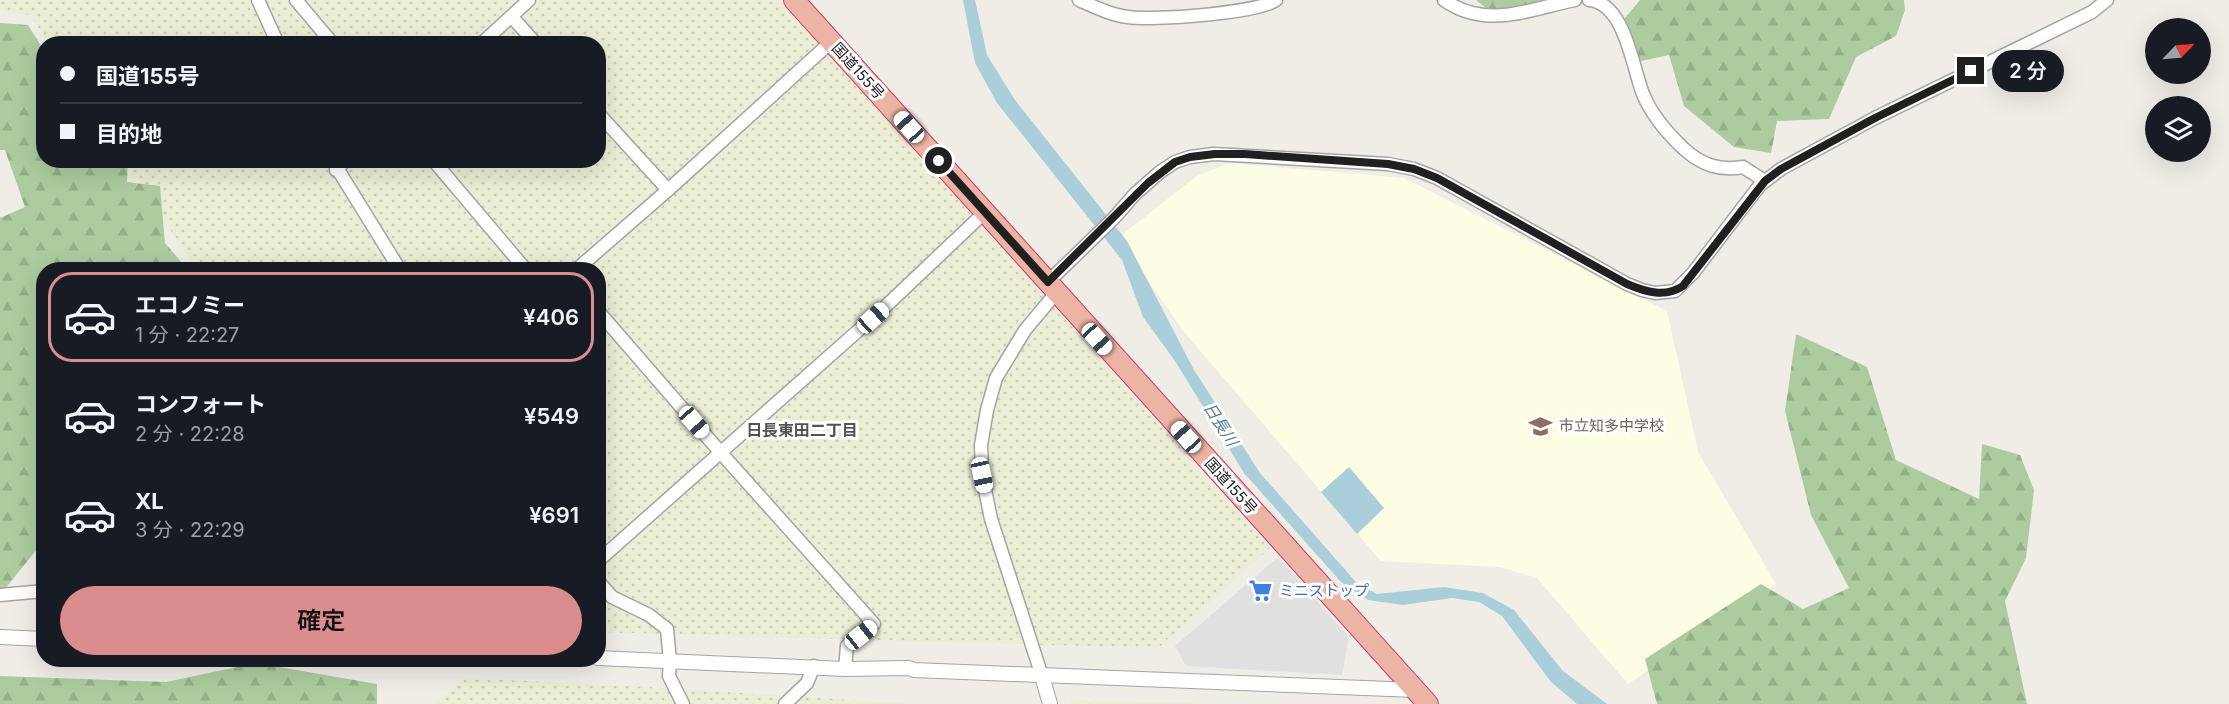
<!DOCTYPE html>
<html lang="ja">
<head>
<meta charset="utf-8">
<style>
  body { margin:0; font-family:Inter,"Noto Sans JP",sans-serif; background:#242831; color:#f1f3f6; height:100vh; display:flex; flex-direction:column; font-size:22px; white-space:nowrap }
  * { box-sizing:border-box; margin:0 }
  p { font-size:20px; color:#9ea1a6 }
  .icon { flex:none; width:33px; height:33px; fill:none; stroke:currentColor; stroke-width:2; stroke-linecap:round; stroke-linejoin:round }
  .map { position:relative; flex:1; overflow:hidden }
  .side { position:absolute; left:36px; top:262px; width:570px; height:405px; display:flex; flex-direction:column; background:#171b24; border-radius:24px; box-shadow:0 6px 24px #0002 }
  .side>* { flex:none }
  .banner { position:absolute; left:36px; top:36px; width:570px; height:132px; border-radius:24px; box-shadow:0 6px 24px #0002; display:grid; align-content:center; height:132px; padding:0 24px; background:#171b24 }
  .needle { width:39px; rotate:65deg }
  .tools { position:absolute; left:2145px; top:18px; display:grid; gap:12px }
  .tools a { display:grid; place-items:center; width:66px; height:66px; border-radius:50%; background:#171b24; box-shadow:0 6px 24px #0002; font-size:30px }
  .end { position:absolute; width:27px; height:27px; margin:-14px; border:8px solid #202020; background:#fff; box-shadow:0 0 0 3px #fff }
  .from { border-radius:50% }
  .bubble { position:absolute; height:42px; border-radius:21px; background:#171b24; box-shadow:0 6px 24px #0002; font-size:20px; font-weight:600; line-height:42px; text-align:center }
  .car { position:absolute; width:18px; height:36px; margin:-18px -9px; border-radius:8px; box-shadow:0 0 4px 2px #0007; background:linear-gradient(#fff 24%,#345 0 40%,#fff 0 76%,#345 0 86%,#fff 0) }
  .banner b { display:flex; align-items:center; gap:21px; height:57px; font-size:22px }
  .banner b+b { border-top:2px solid #363941 }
  .banner i { width:15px; height:15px; background:#f1f3f6 }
  ul { padding:10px 0 0; list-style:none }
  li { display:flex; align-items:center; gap:18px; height:90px; margin:0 12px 9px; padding:0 12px; border:3px solid transparent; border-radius:24px }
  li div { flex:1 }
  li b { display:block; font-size:22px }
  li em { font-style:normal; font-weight:600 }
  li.active { border-color:#db8d8e }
  li>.icon { width:54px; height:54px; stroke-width:1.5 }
  .primary-button { display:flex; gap:12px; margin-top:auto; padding:12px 24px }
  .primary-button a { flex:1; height:69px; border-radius:36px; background:#db8d8e; color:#111; font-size:24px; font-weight:600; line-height:69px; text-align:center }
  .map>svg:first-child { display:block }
</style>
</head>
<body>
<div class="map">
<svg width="2229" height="704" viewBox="0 0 2229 704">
  <defs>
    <pattern id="farmland-dots" width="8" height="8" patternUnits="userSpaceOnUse" patternTransform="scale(1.5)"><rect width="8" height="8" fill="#ebedd4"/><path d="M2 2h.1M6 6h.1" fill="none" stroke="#c9cbb6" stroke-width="1.8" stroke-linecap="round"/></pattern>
    <pattern id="forest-firs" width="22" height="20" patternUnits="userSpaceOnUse" patternTransform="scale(1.5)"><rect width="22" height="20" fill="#accc9f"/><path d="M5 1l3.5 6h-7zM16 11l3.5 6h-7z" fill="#94af89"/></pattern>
  </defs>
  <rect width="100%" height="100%" fill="#f0ede7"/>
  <path fill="#fdfde3" d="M1230,163L1404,178L1667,311L1698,452L1776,584L1628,684L1537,578L1500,567L1381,561L1184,332L1118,238L1198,175Z"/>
  <g fill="url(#farmland-dots)">
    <path d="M0,0H779L1270,548L1158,648L599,632L598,270H197L125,161L598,160V44L49,43L30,15L0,11Z"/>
    <path d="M466,678L630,686L913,704H435Z"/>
    <path d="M1070,700L1207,704H1071Z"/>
  </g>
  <g fill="url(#forest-firs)">
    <path d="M1476,0H1588L1544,8H1486Z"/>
    <path d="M1640,0H1904L1905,10L1896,36L1856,57L1829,119L1777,121L1771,153L1734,147L1684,106L1669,55L1641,61L1624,19Z"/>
    <path d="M0,23L28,25L43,49L44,160L128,161L127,182L160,186L165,243L188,270H44L43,547L38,548L4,590L0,589V218L25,207L5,150H0Z"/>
    <path d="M1796,334L1867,367L1896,460L1979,499L1982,444L2020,455L2034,490L2026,558L2005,601L2027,704H1657L1645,659L1761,584L1803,609L1849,588L1811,515L1785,411Z"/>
    <path d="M256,663L377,684V704H0V676L166,682Z"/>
  </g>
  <path fill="#e0e0e0" d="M1278,557L1349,637L1342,675L1186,666L1175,646Z"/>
  <g fill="#abcfda">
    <path d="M963,0H975L987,55L1015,100L1127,241L1194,370L1260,473L1356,582L1377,594L1444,587L1483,593L1514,610L1563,671L1607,704H1577L1551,682L1502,616L1479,602L1452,598L1403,605L1368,600L1341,582L1244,473L1175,361L1143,317L1122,260L997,103L975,63Z"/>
    <path d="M1349,467L1384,508L1357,534L1321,492Z"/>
  </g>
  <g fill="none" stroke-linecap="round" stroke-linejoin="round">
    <defs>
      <g id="minor">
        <path d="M258,0L278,44"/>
        <path d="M296,0L333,44"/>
        <path d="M1079,0C1095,7 1111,15 1128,17C1153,21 1258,13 1276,0"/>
        <path d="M1444,0C1487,30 1529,9 1575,0"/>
        <path d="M1589,0C1625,3 1632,66 1643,94C1652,116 1667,133 1684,149C1702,165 1719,171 1743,167L1765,181"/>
        <path d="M512,17L536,44"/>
        <path d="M481,44L529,0"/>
        <path d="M598,113L668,190"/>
        <path d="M332,160L400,270"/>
        <path d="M433,160L526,270"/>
        <path d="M336,170L346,160"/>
        <path d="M576,270L668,190L832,41"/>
        <path d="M1048,282L1114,218L1135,194L1160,172L1175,162L1190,157L1214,154L1388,164L1414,169L1437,178L1627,284L1642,290L1655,293L1675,291L1693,273L1760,185L1781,169L1875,118L2092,12L2107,0"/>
        <path d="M598,311L721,453L874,624L847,646L845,669"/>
        <path d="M598,561L886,306L985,212"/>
        <path d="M598,581L612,597L649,615L667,629L670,661L669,676L683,704"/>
        <path d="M0,595L44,591"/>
        <path d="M1042,676L991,519L982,475L981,445L987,410L996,378L1025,330L1056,293"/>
        <path d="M785,704L807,683L814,666"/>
      </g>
      <g id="tertiary">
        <path d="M0,637L44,639"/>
        <path d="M598,658L845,669L909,668L914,670L1415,690"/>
        <path d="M1042,676L1050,704"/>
      </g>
      <path id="trunk" d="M794,0L1428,704"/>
    </defs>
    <use href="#minor" stroke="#a4a4a4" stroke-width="15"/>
    <use href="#tertiary" stroke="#a4a4a4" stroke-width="16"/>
    <use href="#trunk" stroke="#ce3469" stroke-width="22"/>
    <use href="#minor" stroke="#fff" stroke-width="12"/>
    <use href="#tertiary" stroke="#fff" stroke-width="14"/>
    <use href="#trunk" stroke="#ebb4a5" stroke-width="20"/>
  </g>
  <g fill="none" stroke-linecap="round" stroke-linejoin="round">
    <path stroke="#202020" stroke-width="8" d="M939,161L1048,282L1148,183L1175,162L1190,157L1215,154H1245L1388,164L1414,169L1437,178L1627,284C1646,292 1665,298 1683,286L1765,181L1781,169L1875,118L1971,71"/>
  </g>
  <defs>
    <symbol id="school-bare" viewBox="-9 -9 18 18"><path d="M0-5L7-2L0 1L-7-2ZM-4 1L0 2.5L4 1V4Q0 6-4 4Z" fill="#8d6e63" stroke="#fff" stroke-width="2.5" paint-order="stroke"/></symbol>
    <symbol id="supermarket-bare" viewBox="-9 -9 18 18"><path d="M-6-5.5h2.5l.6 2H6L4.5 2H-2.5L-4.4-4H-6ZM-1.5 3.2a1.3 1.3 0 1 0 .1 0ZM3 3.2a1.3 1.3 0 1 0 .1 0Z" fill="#3f7fe0" stroke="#fff" stroke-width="2.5" paint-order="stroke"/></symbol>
  </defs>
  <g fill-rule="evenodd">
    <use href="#school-bare" x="1524" y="410" width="33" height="33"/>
    <use href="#supermarket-bare" x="1244" y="574" width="33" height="33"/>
  </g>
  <g text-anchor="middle" stroke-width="6" stroke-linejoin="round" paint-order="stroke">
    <g font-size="15" fill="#202020" stroke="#fff">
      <text transform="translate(858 71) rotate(48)" y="5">国道155号</text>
      <text transform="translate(1231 486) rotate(48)" y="5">国道155号</text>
    </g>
    <g font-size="15" fill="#785e54" stroke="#fff" text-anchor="start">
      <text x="1559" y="431">市立知多中学校</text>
    </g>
    <g font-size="15" fill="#366cbe" stroke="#fff" text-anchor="start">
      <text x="1279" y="596">ミニストップ</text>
    </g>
    <g font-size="16" font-style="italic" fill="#5079a1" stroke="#fff">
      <text transform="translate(1221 424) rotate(57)" y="6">日長川</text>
    </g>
    <g font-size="16" font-weight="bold" fill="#535353" stroke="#fff">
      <text x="802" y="436">日長東田二丁目</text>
    </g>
  </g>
</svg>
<div class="tools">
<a><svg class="needle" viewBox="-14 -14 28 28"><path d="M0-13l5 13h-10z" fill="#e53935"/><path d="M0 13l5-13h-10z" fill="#9ea1a6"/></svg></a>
<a><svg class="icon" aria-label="layers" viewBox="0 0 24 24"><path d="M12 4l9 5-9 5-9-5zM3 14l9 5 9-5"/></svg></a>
</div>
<i class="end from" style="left:939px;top:161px"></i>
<i class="end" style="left:1971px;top:71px"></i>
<div class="bubble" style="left:1992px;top:50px;width:72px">2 分</div>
<i class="car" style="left:909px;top:127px;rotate:318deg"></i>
<i class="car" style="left:873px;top:318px;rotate:48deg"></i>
<i class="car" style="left:1097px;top:339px;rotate:138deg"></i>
<i class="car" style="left:694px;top:422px;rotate:139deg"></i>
<i class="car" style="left:1186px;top:437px;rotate:318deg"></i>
<i class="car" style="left:982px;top:475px;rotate:168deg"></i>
<i class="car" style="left:861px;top:635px;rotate:51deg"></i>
<div class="banner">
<b><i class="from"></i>国道155号</b>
<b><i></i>目的地</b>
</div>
<section class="side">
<ul>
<li class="active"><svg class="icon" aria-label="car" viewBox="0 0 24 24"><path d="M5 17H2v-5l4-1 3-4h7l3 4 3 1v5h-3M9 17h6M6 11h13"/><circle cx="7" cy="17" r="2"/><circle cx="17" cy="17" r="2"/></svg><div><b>エコノミー</b><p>1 分 · 22:27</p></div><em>¥406</em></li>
<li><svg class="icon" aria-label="car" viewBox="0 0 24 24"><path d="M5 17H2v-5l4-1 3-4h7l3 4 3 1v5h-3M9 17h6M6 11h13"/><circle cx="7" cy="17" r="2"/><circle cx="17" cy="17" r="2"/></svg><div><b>コンフォート</b><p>2 分 · 22:28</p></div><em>¥549</em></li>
<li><svg class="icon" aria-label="car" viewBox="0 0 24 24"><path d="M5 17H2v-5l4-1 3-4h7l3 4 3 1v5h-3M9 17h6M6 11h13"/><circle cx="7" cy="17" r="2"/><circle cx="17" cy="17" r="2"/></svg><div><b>XL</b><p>3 分 · 22:29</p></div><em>¥691</em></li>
</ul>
<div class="primary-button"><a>確定</a></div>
</section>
</div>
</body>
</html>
